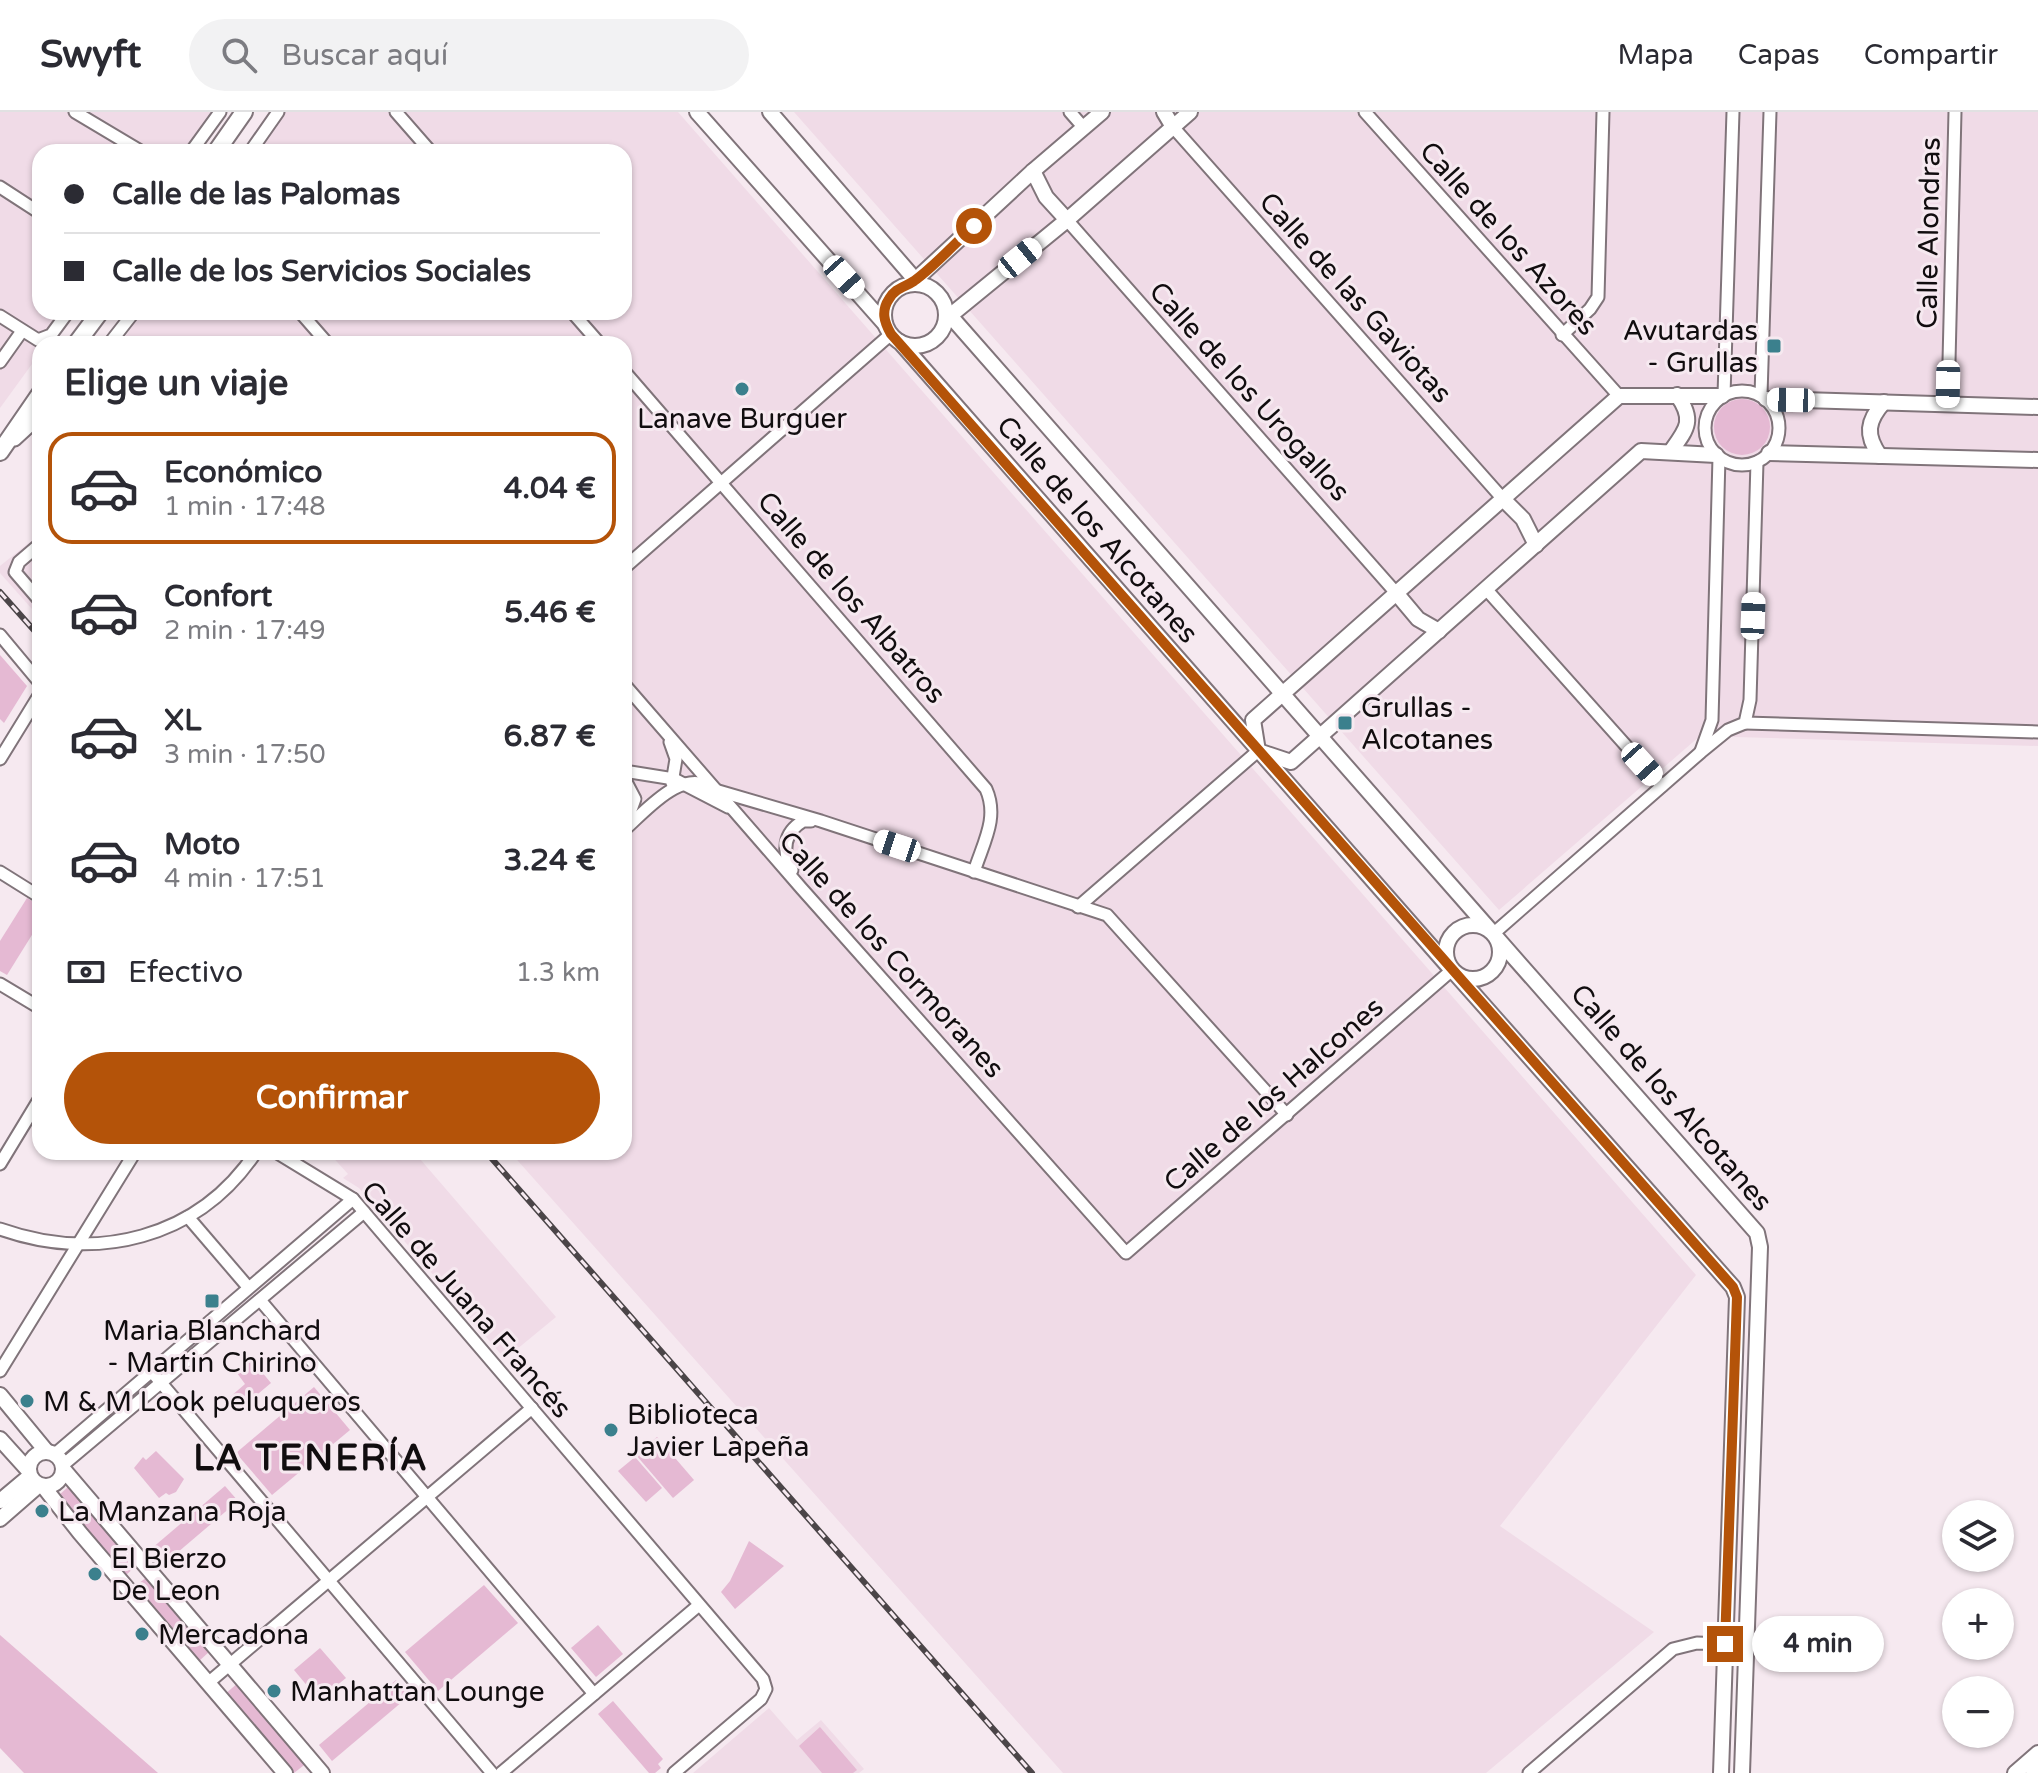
<!DOCTYPE html>
<html lang="es">
<head>
<meta charset="utf-8">
<style>
  body { margin:0; font-family:"Varela Round",sans-serif; background:#f2f2f3; color:#2b2b33; height:100vh; display:flex; flex-direction:column; font-size:30px; white-space:nowrap }
  * { box-sizing:border-box; margin:0 }
  p { font-size:26px; color:#7c7c81 }
  .icon { flex:none; width:44px; height:44px; fill:none; stroke:currentColor; stroke-width:2; stroke-linecap:round; stroke-linejoin:round }
  .map { position:relative; flex:1; overflow:hidden }
  .panel { position:absolute; left:32px; top:224px; width:600px; height:824px; display:flex; flex-direction:column; background:#fff; border-radius:24px; box-shadow:0 2px 6px #0004 }
  .panel>* { flex:none }
  .hud { position:absolute; left:32px; top:32px; width:600px; height:176px; border-radius:24px; box-shadow:0 2px 6px #0004; display:grid; align-content:center; height:176px; padding:0 32px; background:#fff }
  .fabs { position:absolute; left:1942px; top:1388px; display:grid; gap:16px }
  .fabs a { display:grid; place-items:center; width:72px; height:72px; border-radius:50%; background:#fff; box-shadow:0 2px 6px #0004; font-size:40px }
  .end { position:absolute; width:36px; height:36px; margin:-18px; border:10px solid #b45309; background:#fff; box-shadow:0 0 0 4px #fff }
  .from { border-radius:50% }
  .bubble { position:absolute; height:56px; border-radius:28px; background:#fff; box-shadow:0 2px 6px #0004; font-size:26px; font-weight:800; line-height:56px; text-align:center }
  .car { position:absolute; width:24px; height:48px; margin:-24px -12px; border-radius:10px; box-shadow:0 0 6px 2px #0007; background:linear-gradient(#fff 24%,#345 0 40%,#fff 0 76%,#345 0 86%,#fff 0) }
  .hud b { display:flex; align-items:center; gap:28px; height:76px; font-size:30px }
  .hud b+b { border-top:2px solid #e1e1e2 }
  .hud i { width:20px; height:20px; background:#2b2b33 }
  ul { padding:0; list-style:none }
  li { display:flex; align-items:center; gap:24px; height:112px; margin:0 16px 12px; padding:0 16px; border:4px solid transparent; border-radius:24px }
  li div { flex:1 }
  li b { display:block; font-size:30px }
  li em { font-style:normal; font-weight:800 }
  li.on { border-color:#b45309 }
  li>.icon { width:72px; height:72px; stroke-width:1.5 }
  h2 { padding:0 32px; font-size:36px; line-height:96px }
  .pay { display:flex; align-items:center; gap:20px; height:88px; padding:0 32px; font-size:30px }
  .pay p { margin-inline-start:auto }
  .cta { display:flex; gap:16px; margin-top:auto; padding:16px 32px }
  .cta a { flex:1; height:92px; border-radius:48px; background:#b45309; color:#fff; font-size:32px; font-weight:800; line-height:92px; text-align:center }
  header { display:flex; align-items:center; gap:48px; box-sizing:border-box; height:112px; padding:0 40px; background:#fff; border-bottom:2px solid #e1e1e2 }
  header strong { font-size:38px }
  nav { display:flex; gap:44px; margin-inline-start:auto; font-size:28px }
  .search { width:560px; height:72px; background:#f2f2f3; display:flex; align-items:center; gap:20px; box-sizing:border-box; padding:0 28px; border-radius:44px; color:#7c7c81; font-size:30px }
  .map>svg:first-child { display:block }
</style>
</head>
<body>
<header>
<strong>Swyft</strong>
<div class="search"><svg class="icon" aria-label="search" viewBox="0 0 24 24"><circle cx="10" cy="10" r="6"/><path d="M15 15l6 6"/></svg>Buscar aquí</div>
<nav><a>Mapa</a><a>Capas</a><a>Compartir</a></nav>
</header>
<div class="map">
<svg width="2038" height="1661" viewBox="0 0 2038 1661">
  <rect width="100%" height="100%" fill="#f6e9f0"/>
  <g fill="#f0dbe7">
    <path d="M0,0H217L188,40H40V200H70L47,232H40V241L0,296Z"/>
    <path d="M282,0H678L1696,1163L1500,1414L1654,1520L1486,1661H1063L510,1040H624V232H120L142,200H624V40H254Z"/>
    <path d="M794,0H2038V634L1700,624L1499,798Z"/>
    <path d="M40,422V506L0,461V454Z"/>
    <path d="M328,1040H414L556,1205L505,1247L359,1076L343,1066L348,1062Z"/>
    <path d="M769,1596L797,1628L821,1608L864,1657L859,1661H693Z"/>
  </g>
  <g fill="#e5b9d3">
    <circle cx="1742" cy="315" r="28"/>
    <path d="M0,543L27,574L4,611L0,607Z"/>
    <path d="M27,786L40,794V810L7,863L0,859V829Z"/>
    <path d="M252,1248L271,1271L240,1297L230,1285L245,1272L237,1261Z"/>
    <path d="M314,1275L350,1318L272,1383L236,1341Z"/>
    <path d="M657,1325L694,1368L673,1386L636,1343Z"/>
    <path d="M156,1339L184,1367L176,1380L169,1383L166,1381L159,1386L134,1356L143,1345L146,1348Z"/>
    <path d="M635,1345L662,1376L646,1390L618,1359Z"/>
    <path d="M69,1374L137,1453L125,1464L57,1385Z"/>
    <path d="M225,1374L238,1389L164,1452L151,1437Z"/>
    <path d="M749,1429L784,1454L735,1497L721,1480L730,1469Z"/>
    <path d="M147,1465L210,1539L198,1550L134,1475Z"/>
    <path d="M484,1473L518,1511L438,1579L405,1540Z"/>
    <path d="M598,1513L623,1542L596,1565L571,1536Z"/>
    <path d="M0,1523L158,1661H24L0,1636Z"/>
    <path d="M320,1536L346,1566L319,1588L294,1558Z"/>
    <path d="M396,1568L409,1584L332,1649L319,1633Z"/>
    <path d="M239,1570L308,1650L294,1661H291L224,1583Z"/>
    <path d="M613,1589L663,1647L658,1652L661,1656L655,1661H649L598,1602Z"/>
    <path d="M820,1615L857,1658L853,1661H822L799,1634Z"/>
  </g>
  <g fill="none" stroke-linecap="round" stroke-linejoin="round">
    <defs>
      <g id="minor">
        <path d="M75,0L142,40"/>
        <path d="M396,0L431,40"/>
        <path d="M1070,0L1084,16"/>
        <path d="M1365,0L1619,284"/>
        <path d="M1173,15L1503,387"/>
        <path d="M191,40L220,0"/>
        <path d="M250,40L278,0"/>
        <path d="M0,75L40,101"/>
        <path d="M1067,108L1397,482"/>
        <path d="M300,200L328,232"/>
        <path d="M572,200L600,232"/>
        <path d="M0,204L38,228L51,223L68,200"/>
        <path d="M1562,223L1590,197L1598,185L1603,0"/>
        <path d="M109,232L134,200"/>
        <path d="M0,250L22,219"/>
        <path d="M624,259L986,677C999,706 983,731 974,760"/>
        <circle cx="1742" cy="316" r="37"/>
        <path d="M1724,283L1733,0"/>
        <path d="M1761,283L1770,0"/>
        <path d="M1948,291L1955,0"/>
        <path d="M15,328L40,305"/>
        <path d="M40,432L19,450L15,460L40,489"/>
        <path d="M624,456L891,222"/>
        <path d="M1486,477L1662,674"/>
        <path d="M0,523L40,571"/>
        <path d="M624,572L802,777L1126,1141L1452,858"/>
        <path d="M1745,611L2038,620"/>
        <path d="M670,630L676,647L672,671"/>
        <path d="M1701,639L1712,608L1719,345"/>
        <path d="M0,647L40,582"/>
        <path d="M624,659L674,667L728,695"/>
        <path d="M624,666L635,687L626,712"/>
        <path d="M624,718C647,698 683,653 715,678L821,709L1107,803L1287,1003"/>
        <path d="M792,758C782,739 783,721 803,709H811"/>
        <path d="M0,760L40,785"/>
        <path d="M1078,795L1258,639"/>
        <path d="M1493,822L1701,640L1728,618L1745,611L1750,588L1757,350"/>
        <path d="M0,872L40,896"/>
        <path d="M276,1040L353,1087L763,1567L766,1577L761,1587L674,1661"/>
        <path d="M0,1052L40,986"/>
        <path d="M188,1105L248,1175"/>
        <path d="M0,1117C96,1151 198,1127 256,1040"/>
        <path d="M260,1188L594,1582"/>
        <path d="M0,1259L135,1040"/>
        <path d="M151,1259L492,1661"/>
        <path d="M55,1342L353,1087"/>
        <path d="M63,1353L364,1100"/>
        <path d="M208,1571L532,1296"/>
        <path d="M501,1661L699,1493"/>
        <path d="M1529,1661L1673,1537L1697,1531L1725,1532"/>
      </g>
      <g id="tertiary">
        <path d="M697,0L885,212"/>
        <path d="M770,0L918,171"/>
        <path d="M1164,0L1173,15"/>
        <path d="M1033,59L1046,85L1067,108"/>
        <circle cx="915" cy="203" r="31"/>
        <path d="M911,172L1033,59L1102,0"/>
        <path d="M946,199L1491,819"/>
        <path d="M946,207L1067,108L1190,0"/>
        <path d="M900,230L1449,855"/>
        <path d="M1766,287L2038,295"/>
        <path d="M1671,339C1687,317 1695,308 1677,283"/>
        <path d="M1769,341L2038,348"/>
        <path d="M1880,344C1865,323 1867,309 1884,290"/>
        <path d="M1503,387L1523,407L1536,433"/>
        <path d="M1397,482L1418,507L1439,519"/>
        <path d="M1258,639L1253,608L1619,284H1722"/>
        <path d="M1261,640L1291,650L1641,339L1716,343"/>
        <circle cx="1473" cy="840" r="27"/>
        <path d="M1496,825L1757,1121L1760,1135L1742,1661"/>
        <path d="M1455,861L1733,1175L1737,1185L1721,1661"/>
        <path d="M0,1283L47,1340"/>
        <path d="M0,1327L28,1358"/>
        <circle cx="46" cy="1357" r="17"/>
        <path d="M64,1358L322,1661"/>
        <path d="M43,1374L80,1421L285,1661"/>
        <path d="M0,1389L30,1364"/>
        <path d="M0,1407L39,1373"/>
        <path d="M2015,1661L2038,1641"/>
        <path d="M2033,1661L2038,1656"/>
      </g>
      <g id="secondary">
        <path d="M216,40L244,0"/>
        <path d="M76,232L100,200"/>
        <path d="M0,340L40,282"/>
      </g>
    </defs>
    <use href="#minor" stroke="#80747a" stroke-width="15"/>
    <use href="#tertiary" stroke="#80747a" stroke-width="18"/>
    <use href="#secondary" stroke="#80747a" stroke-width="20"/>
    <use href="#minor" stroke="#fff" stroke-width="11"/>
    <use href="#tertiary" stroke="#fff" stroke-width="14"/>
    <use href="#secondary" stroke="#fff" stroke-width="16"/>
    <defs>
      <g id="rail">
        <path d="M0,480L40,525"/>
        <path d="M486,1040L1032,1661"/>
      </g>
    </defs>
    <use href="#rail" stroke="#4b4548" stroke-width="6"/>
    <use href="#rail" stroke="#f6e9f0" stroke-width="3" stroke-dasharray="9" stroke-linecap="butt"/>
  </g>
  <g fill="none" stroke-linecap="round" stroke-linejoin="round">
    <path stroke="#b45309" stroke-width="10" d="M974,114C954,132 935,154 914,169C905,175 895,176 889,187C881,199 884,210 891,222L1733,1175L1737,1185L1725,1532"/>
  </g>
  <g fill="#3b808d" stroke="#f6e9f0" stroke-width="3">
    <rect x="1766" y="226" width="16" height="16" rx="4"/>
    <circle cx="742" cy="277" r="8"/>
    <rect x="1337" y="603" width="16" height="16" rx="4"/>
    <rect x="204" y="1181" width="16" height="16" rx="4"/>
    <circle cx="27" cy="1289" r="8"/>
    <circle cx="611" cy="1318" r="8"/>
    <circle cx="42" cy="1399" r="8"/>
    <circle cx="95" cy="1462" r="8"/>
    <circle cx="142" cy="1522" r="8"/>
    <circle cx="274" cy="1579" r="8"/>
  </g>
  <g text-anchor="middle" stroke-width="6" stroke-linejoin="round" paint-order="stroke">
    <g font-size="28" fill="#110d0f" stroke="#f6e9f0">
      <text transform="translate(1928 121) rotate(-89)" y="10">Calle Alondras</text>
      <text transform="translate(1509 126) rotate(48)" y="10">Calle de los Azores</text>
      <text transform="translate(1356 185) rotate(48)" y="10">Calle de las Gaviotas</text>
      <text transform="translate(1250 279) rotate(48)" y="10">Calle de los Urogallos</text>
      <text transform="translate(1098 417) rotate(49)" y="10">Calle de los Alcotanes</text>
      <text transform="translate(852 485) rotate(49)" y="10">Calle de los Albatros</text>
      <text transform="translate(892 842) rotate(48)" y="10">Calle de los Cormoranes</text>
      <text transform="translate(1273 982) rotate(-41)" y="10">Calle de los Halcones</text>
      <text transform="translate(1672 985) rotate(49)" y="10">Calle de los Alcotanes</text>
      <text transform="translate(467 1187) rotate(49)" y="10">Calle de Juana Francés</text>
    </g>
    <g font-size="28" fill="#110d0f" stroke="#f6e9f0" text-anchor="start">
      <text x="1758" y="228" text-anchor="end">Avutardas<tspan x="1758" dy="32">- Grullas</tspan></text>
      <text x="742" y="316" text-anchor="middle">Lanave Burguer</text>
      <text x="1361" y="605">Grullas -<tspan x="1361" dy="32">Alcotanes</tspan></text>
      <text x="212" y="1228" text-anchor="middle">Maria Blanchard<tspan x="212" dy="32">- Martin Chirino</tspan></text>
      <text x="43" y="1299">M &amp; M Look peluqueros</text>
      <text x="627" y="1312">Biblioteca<tspan x="627" dy="32">Javier Lapeña</tspan></text>
      <text x="58" y="1409">La Manzana Roja</text>
      <text x="111" y="1456">El Bierzo<tspan x="111" dy="32">De Leon</tspan></text>
      <text x="158" y="1532">Mercadona</text>
      <text x="290" y="1589">Manhattan Lounge</text>
    </g>
    <g font-size="36" font-weight="bold" letter-spacing="2" fill="#110d0f" stroke="#f6e9f0">
      <text x="311" y="1358">LA TENERÍA</text>
    </g>
  </g>
</svg>
<div class="fabs">
<a><svg class="icon" aria-label="layers" viewBox="0 0 24 24"><path d="M12 4l9 5-9 5-9-5zM3 14l9 5 9-5"/></svg></a>
<a>+</a>
<a>−</a>
</div>
<i class="end from" style="left:974px;top:114px"></i>
<i class="end" style="left:1725px;top:1532px"></i>
<div class="bubble" style="left:1752px;top:1504px;width:132px">4 min</div>
<i class="car" style="left:1020px;top:146px;rotate:51deg"></i>
<i class="car" style="left:844px;top:165px;rotate:138deg"></i>
<i class="car" style="left:1948px;top:272px;rotate:181deg"></i>
<i class="car" style="left:1791px;top:288px;rotate:271deg"></i>
<i class="car" style="left:1753px;top:504px;rotate:2deg"></i>
<i class="car" style="left:1642px;top:652px;rotate:138deg"></i>
<i class="car" style="left:897px;top:734px;rotate:288deg"></i>
<div class="hud">
<b><i class="from"></i>Calle de las Palomas</b>
<b><i></i>Calle de los Servicios Sociales</b>
</div>
<section class="panel">
<h2>Elige un viaje</h2>
<ul>
<li class="on"><svg class="icon" aria-label="car" viewBox="0 0 24 24"><path d="M5 17H2v-5l4-1 3-4h7l3 4 3 1v5h-3M9 17h6M6 11h13"/><circle cx="7" cy="17" r="2"/><circle cx="17" cy="17" r="2"/></svg><div><b>Económico</b><p>1 min · 17:48</p></div><em>4.04 €</em></li>
<li><svg class="icon" aria-label="car" viewBox="0 0 24 24"><path d="M5 17H2v-5l4-1 3-4h7l3 4 3 1v5h-3M9 17h6M6 11h13"/><circle cx="7" cy="17" r="2"/><circle cx="17" cy="17" r="2"/></svg><div><b>Confort</b><p>2 min · 17:49</p></div><em>5.46 €</em></li>
<li><svg class="icon" aria-label="car" viewBox="0 0 24 24"><path d="M5 17H2v-5l4-1 3-4h7l3 4 3 1v5h-3M9 17h6M6 11h13"/><circle cx="7" cy="17" r="2"/><circle cx="17" cy="17" r="2"/></svg><div><b>XL</b><p>3 min · 17:50</p></div><em>6.87 €</em></li>
<li><svg class="icon" aria-label="car" viewBox="0 0 24 24"><path d="M5 17H2v-5l4-1 3-4h7l3 4 3 1v5h-3M9 17h6M6 11h13"/><circle cx="7" cy="17" r="2"/><circle cx="17" cy="17" r="2"/></svg><div><b>Moto</b><p>4 min · 17:51</p></div><em>3.24 €</em></li>
</ul>
<div class="pay"><svg class="icon" aria-label="cash" viewBox="0 0 24 24"><path d="M3 7h18v10H3z"/><circle cx="12" cy="12" r="2"/></svg>Efectivo<p>1.3 km</p></div>
<div class="cta"><a>Confirmar</a></div>
</section>
</div>
</body>
</html>
